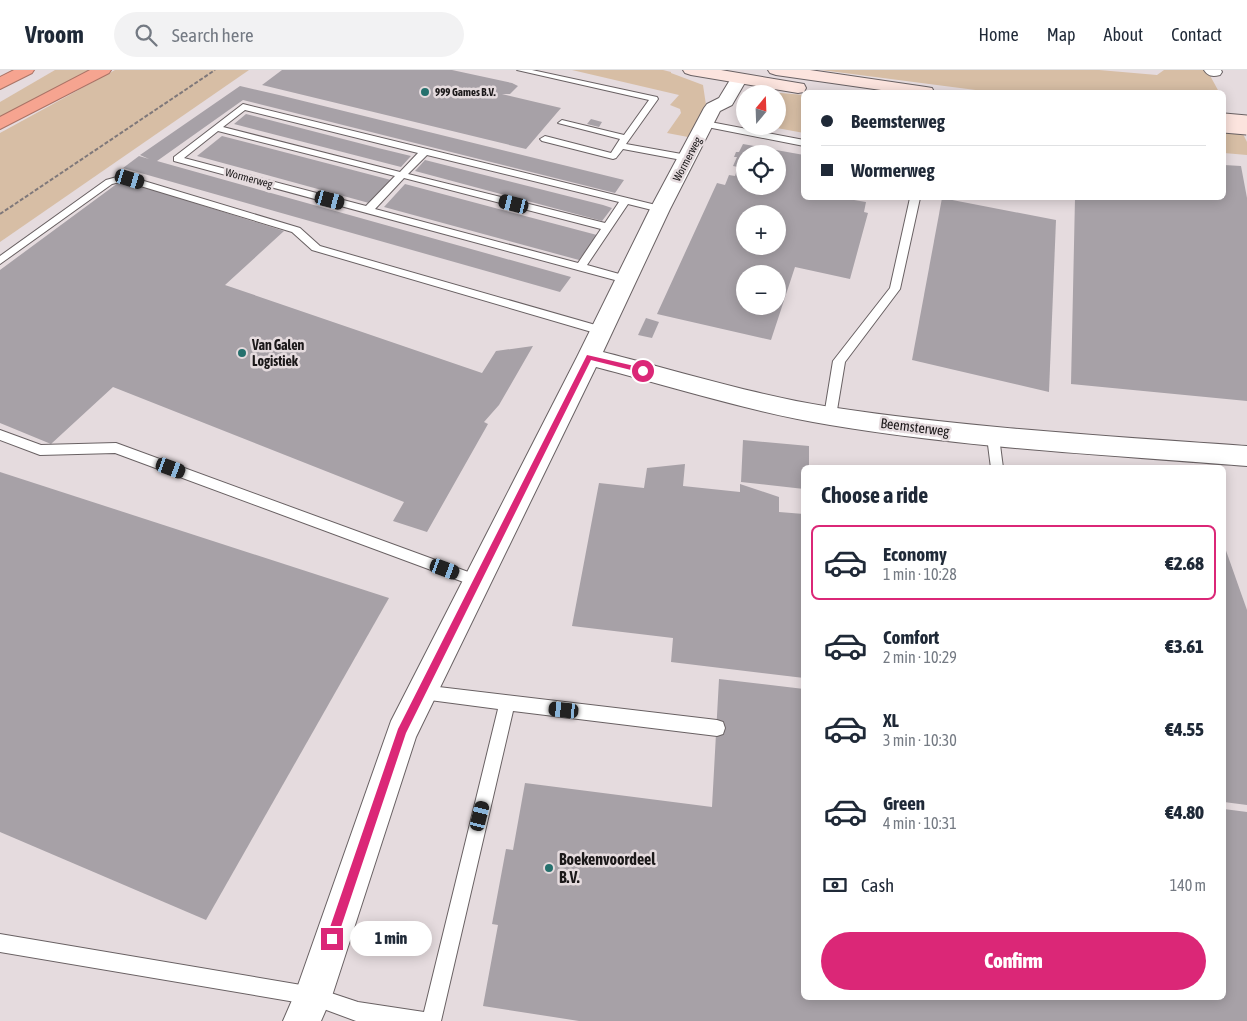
<!DOCTYPE html>
<html lang="en">
<head>
<meta charset="utf-8">
<style>
  body { margin:0; font-family:"Asap Condensed",sans-serif; background:#f2f2f3; color:#1f2937; height:100vh; display:flex; flex-direction:column; font-size:19px; white-space:nowrap }
  * { box-sizing:border-box; margin:0 }
  p { font-size:16px; color:#747a83 }
  .icon { flex:none; width:28px; height:28px; fill:none; stroke:currentColor; stroke-width:2; stroke-linecap:round; stroke-linejoin:round }
  .map { position:relative; flex:1; overflow:hidden }
  .panel { position:absolute; left:801px; top:395px; width:425px; height:535px; display:flex; flex-direction:column; background:#fff; border-radius:8px; box-shadow:0 2px 12px #0003 }
  .panel>* { flex:none }
  .banner { position:absolute; left:801px; top:20px; width:425px; height:110px; border-radius:8px; box-shadow:0 2px 12px #0003; display:grid; align-content:center; height:110px; padding:0 20px; background:#fff }
  .needle { width:32px; rotate:19deg }
  .tools { position:absolute; left:736px; top:15px; display:grid; gap:10px }
  .tools a { display:grid; place-items:center; width:50px; height:50px; border-radius:50%; background:#fff; box-shadow:0 2px 12px #0003; font-size:25px }
  .end { position:absolute; width:22px; height:22px; margin:-11px; border:6px solid #db2777; background:#fff; box-shadow:0 0 0 2px #fff }
  .from { border-radius:50% }
  .bubble { position:absolute; height:35px; border-radius:18px; background:#fff; box-shadow:0 2px 12px #0003; font-size:16px; font-weight:800; line-height:35px; text-align:center }
  .car { position:absolute; width:15px; height:30px; margin:-15px -8px; border-radius:6px; box-shadow:0 0 4px 1px #0007; background:linear-gradient(#222 24%,#8ab4d8 0 40%,#222 0 76%,#8ab4d8 0 86%,#222 0) }
  .banner b { display:flex; align-items:center; gap:18px; height:48px; font-size:19px }
  .banner b+b { border-top:1px solid #e0e1e3 }
  .banner i { width:12px; height:12px; background:#1f2937 }
  ul { padding:0; list-style:none }
  li { display:flex; align-items:center; gap:15px; height:75px; margin:0 10px 8px; padding:0 10px; border:2px solid transparent; border-radius:8px }
  li div { flex:1 }
  li b { display:block; font-size:19px }
  li em { font-style:normal; font-weight:800 }
  li.current { border-color:#db2777 }
  li>.icon { width:45px; height:45px; stroke-width:1.5 }
  h2 { padding:0 20px; font-size:22px; line-height:60px }
  .pay { display:flex; align-items:center; gap:12px; height:55px; padding:0 20px; font-size:19px }
  .pay p { margin-inline-start:auto }
  .button { display:flex; gap:10px; margin-top:auto; padding:10px 20px }
  .button a { flex:1; height:58px; border-radius:30px; background:#db2777; color:#fff; font-size:20px; font-weight:800; line-height:58px; text-align:center }
  header { display:flex; align-items:center; gap:30px; box-sizing:border-box; height:70px; padding:0 25px; background:#fff; border-bottom:1px solid #e0e1e3 }
  header strong { font-size:24px }
  nav { display:flex; gap:28px; margin-inline-start:auto; font-size:18px }
  .search { width:350px; height:45px; background:#f2f2f3; display:flex; align-items:center; gap:12px; box-sizing:border-box; padding:0 18px; border-radius:28px; color:#747a83; font-size:19px }
  .map>svg:first-child { display:block }
</style>
</head>
<body>
<header>
<strong>Vroom</strong>
<div class="search"><svg class="icon" aria-label="search" viewBox="0 0 24 24"><circle cx="10" cy="10" r="6"/><path d="M15 15l6 6"/></svg>Search here</div>
<nav><a>Home</a><a>Map</a><a>About</a><a>Contact</a></nav>
</header>
<div class="map">
<svg width="1247" height="951" viewBox="0 0 1247 951">
  <rect width="100%" height="100%" fill="#e5dbde"/>
  <g fill="#d7bea5">
    <path d="M55,0H89L0,47V32Z"/>
    <path d="M115,0H249L0,172V63Z"/>
    <path d="M572,0H663L671,2V3L703,15L706,35L688,67L667,63L681,43L680,39L670,35L679,25Z"/>
    <path d="M821,0H1099L1157,5L1164,0H1207L1219,22H991Z"/>
    <path d="M781,23L804,25V63L766,56H778V24H767Z"/>
    <path d="M1224,61L1242,62L1247,72V85L1224,83Z"/>
  </g>
  <g fill="#a7a1a7" fill-rule="evenodd">
    <path d="M282,0H452L512,13L518,16L510,24H502L561,38L526,79L262,15Z"/>
    <path d="M240,16L279,25L624,110L615,123L243,30L157,91L571,207L560,222L123,98L139,86L149,89L140,85Z"/>
    <path d="M246,44L378,78L411,86L401,97L234,54Z"/>
    <path d="M591,49L602,52L599,57L587,54Z"/>
    <path d="M222,66L391,110L369,133L197,86Z"/>
    <path d="M743,74L804,85V128H842L866,132L864,142L868,143L850,209L795,197L771,270L657,244L717,113L725,115L729,105L735,106L738,97L733,96L737,87H734L736,82H739ZM745,84H778V116H745ZM745,144H778V176H745ZM745,204H778V236H745Z"/>
    <path d="M425,90L603,135L612,138L602,151L415,101Z"/>
    <path d="M1224,95L1241,96L1247,128V331L1071,314L1075,128H1224Z"/>
    <path d="M122,110L284,161L225,215L482,303L496,281L533,276L499,335L484,352L488,354L427,462L393,451L404,432L113,317L51,374L0,353V200Z"/>
    <path d="M405,114L578,160L597,165L579,190L384,137Z"/>
    <path d="M942,128L1056,150L1049,322L912,290Z"/>
    <path d="M646,248L659,252L652,268L638,265Z"/>
    <path d="M743,370L809,376V398H804V419L741,412Z"/>
    <path d="M685,394L683,416L740,422V414L779,427V442L804,444V608L671,592L673,568L572,556L599,413L644,418L647,398Z"/>
    <path d="M0,402L389,528L206,850L0,762Z"/>
    <path d="M1224,475L1247,540V735L1224,732Z"/>
    <path d="M719,609L804,619V928H1224V739L1247,742V951H579L483,936L498,855L492,854L506,779L513,780L525,713L712,737Z"/>
  </g>
  <g fill="none" stroke-linecap="round" stroke-linejoin="round">
    <defs>
      <g id="lane">
        <path d="M517,0H532L657,27L658,29L626,74L687,85L692,88L687,91L623,79L616,88L613,89L542,71L540,69L545,66L611,83L620,69L558,53L562,50L624,65L649,30Z"/>
        <path d="M243,34L660,136L665,139L660,142L628,134L587,195L630,207L631,209L630,211L626,213L174,91V87ZM245,40L418,83L400,102L223,57ZM218,61L395,106L366,136L184,88ZM427,85L619,132L605,153L408,104ZM404,108L601,159L578,193L375,139Z"/>
        <path d="M705,51L804,70V76L702,56V52Z"/>
        <path d="M124,105L300,158L320,176L606,258L608,261L602,265L312,180L292,162L124,111L112,114L0,194V186L106,110Z"/>
        <path d="M910,128H920L900,219L845,292L836,346L834,349H826L824,346L833,291L890,218Z"/>
        <path d="M0,360L41,375L116,373L482,507L484,511L482,515L477,517L115,383L40,385L0,370Z"/>
        <path d="M993,362L997,364L999,367L1003,398H991L987,367L989,364Z"/>
        <path d="M422,615L717,650L723,652L725,658L723,664L717,666L513,641L441,951H356L313,935L0,882V864L313,917L358,932L424,942L498,639L422,629L417,627L414,622L417,617Z"/>
      </g>
      <g id="street">
        <path d="M1204,0H1221L1222,2L1220,5C1212,7 1208,6 1204,0Z"/>
        <path d="M739,4L745,5L747,9L732,35L720,41L670,139L603,282C678,301 754,325 830,337C968,358 1108,366 1247,376V396C1108,385 968,378 830,355C751,342 673,317 596,297L416,667L332,926L321,951H283L296,921L391,651L577,287L650,139L704,38L707,34L719,28L733,5Z"/>
      </g>
      <g id="secondary">
        <path d="M683,0H721L798,13L804,14L806,18L804,22L798,23L691,5L685,3Z"/>
        <path d="M768,0H810L926,17L932,18L934,22H895L776,5L770,3Z"/>
      </g>
      <g id="highway">
        <path d="M14,0H34L32,3L0,19V7Z"/>
        <path d="M90,0H111L109,3L0,59V47Z"/>
      </g>
    </defs>
    <use href="#lane" stroke="#696163" stroke-width="2"/>
    <use href="#street" stroke="#696163" stroke-width="2"/>
    <use href="#secondary" stroke="#696163" stroke-width="2"/>
    <use href="#highway" stroke="#a97366" stroke-width="2"/>
    <path stroke="#7f787a" stroke-width="2" stroke-dasharray="4 2" stroke-linecap="butt" d="M0,144L215,0"/>
    <use href="#lane" fill="#fff" fill-rule="evenodd"/>
    <use href="#street" fill="#fff" fill-rule="evenodd"/>
    <use href="#secondary" fill="#fce4de" fill-rule="evenodd"/>
    <use href="#highway" fill="#f6a490" fill-rule="evenodd"/>
    <defs>
      <path id="secondary-bridge" d="M1224,53L1247,55"/>
    </defs>
    <use href="#secondary-bridge" stroke="#696163" stroke-width="21" stroke-linecap="butt"/>
    <use href="#secondary-bridge" stroke="#fce4de" stroke-width="19"/>
  </g>
  <path fill="#db2777" d="M587,285L643,298L646,301L643,303L591,290L406,663L337,869L335,873L332,874L328,873L326,869L398,659Z"/>
  <g fill="#25706d" stroke="#e5dbde" stroke-width="2">
    <circle cx="425" cy="22" r="5"/>
    <circle cx="242" cy="283" r="5"/>
    <circle cx="549" cy="798" r="5"/>
  </g>
  <g text-anchor="middle" stroke-width="5" stroke-linejoin="round" paint-order="stroke">
    <g font-size="11" font-weight="bold" fill="#1b1819" stroke="#e5dbde" text-anchor="start">
      <text x="435" y="26">999 Games B.V.</text>
    </g>
    <g font-size="11" fill="#1b1819" stroke="#e5dbde">
      <text transform="translate(687 89) rotate(-62)" y="4">Wormerweg</text>
      <text transform="translate(249 108) rotate(15)" y="4">Wormerweg</text>
    </g>
    <g font-size="14" font-weight="bold" fill="#1b1819" stroke="#e5dbde" text-anchor="start">
      <text x="252" y="280">Van Galen<tspan x="252" dy="16">Logistiek</tspan></text>
    </g>
    <g font-size="14" fill="#1b1819" stroke="#e5dbde">
      <text transform="translate(915 357) rotate(7)" y="5">Beemsterweg</text>
    </g>
    <g font-size="16" font-weight="bold" fill="#1b1819" stroke="#e5dbde" text-anchor="start">
      <text x="559" y="795">Boekenvoordeel<tspan x="559" dy="18">B.V.</tspan></text>
    </g>
  </g>
</svg>
<div class="tools">
<a><svg class="needle" viewBox="-14 -14 28 28"><path d="M0-13l5 13h-10z" fill="#e53935"/><path d="M0 13l5-13h-10z" fill="#747a83"/></svg></a>
<a><svg class="icon" aria-label="locate" viewBox="0 0 24 24"><circle cx="12" cy="12" r="6"/><path d="M12 2v4M12 18v4M2 12h4M18 12h4"/></svg></a>
<a>+</a>
<a>−</a>
</div>
<i class="end from" style="left:643px;top:301px"></i>
<i class="end" style="left:332px;top:869px"></i>
<div class="bubble" style="left:350px;top:851px;width:82px">1 min</div>
<i class="car" style="left:130px;top:109px;rotate:107deg"></i>
<i class="car" style="left:330px;top:130px;rotate:105deg"></i>
<i class="car" style="left:514px;top:134px;rotate:284deg"></i>
<i class="car" style="left:171px;top:398px;rotate:110deg"></i>
<i class="car" style="left:445px;top:499px;rotate:110deg"></i>
<i class="car" style="left:564px;top:640px;rotate:276deg"></i>
<i class="car" style="left:480px;top:746px;rotate:14deg"></i>
<div class="banner">
<b><i class="from"></i>Beemsterweg</b>
<b><i></i>Wormerweg</b>
</div>
<section class="panel">
<h2>Choose a ride</h2>
<ul>
<li class="current"><svg class="icon" aria-label="car" viewBox="0 0 24 24"><path d="M5 17H2v-5l4-1 3-4h7l3 4 3 1v5h-3M9 17h6M6 11h13"/><circle cx="7" cy="17" r="2"/><circle cx="17" cy="17" r="2"/></svg><div><b>Economy</b><p>1 min · 10:28</p></div><em>€2.68</em></li>
<li><svg class="icon" aria-label="car" viewBox="0 0 24 24"><path d="M5 17H2v-5l4-1 3-4h7l3 4 3 1v5h-3M9 17h6M6 11h13"/><circle cx="7" cy="17" r="2"/><circle cx="17" cy="17" r="2"/></svg><div><b>Comfort</b><p>2 min · 10:29</p></div><em>€3.61</em></li>
<li><svg class="icon" aria-label="car" viewBox="0 0 24 24"><path d="M5 17H2v-5l4-1 3-4h7l3 4 3 1v5h-3M9 17h6M6 11h13"/><circle cx="7" cy="17" r="2"/><circle cx="17" cy="17" r="2"/></svg><div><b>XL</b><p>3 min · 10:30</p></div><em>€4.55</em></li>
<li><svg class="icon" aria-label="car" viewBox="0 0 24 24"><path d="M5 17H2v-5l4-1 3-4h7l3 4 3 1v5h-3M9 17h6M6 11h13"/><circle cx="7" cy="17" r="2"/><circle cx="17" cy="17" r="2"/></svg><div><b>Green</b><p>4 min · 10:31</p></div><em>€4.80</em></li>
</ul>
<div class="pay"><svg class="icon" aria-label="cash" viewBox="0 0 24 24"><path d="M3 7h18v10H3z"/><circle cx="12" cy="12" r="2"/></svg>Cash<p>140 m</p></div>
<div class="button"><a>Confirm</a></div>
</section>
</div>
</body>
</html>
